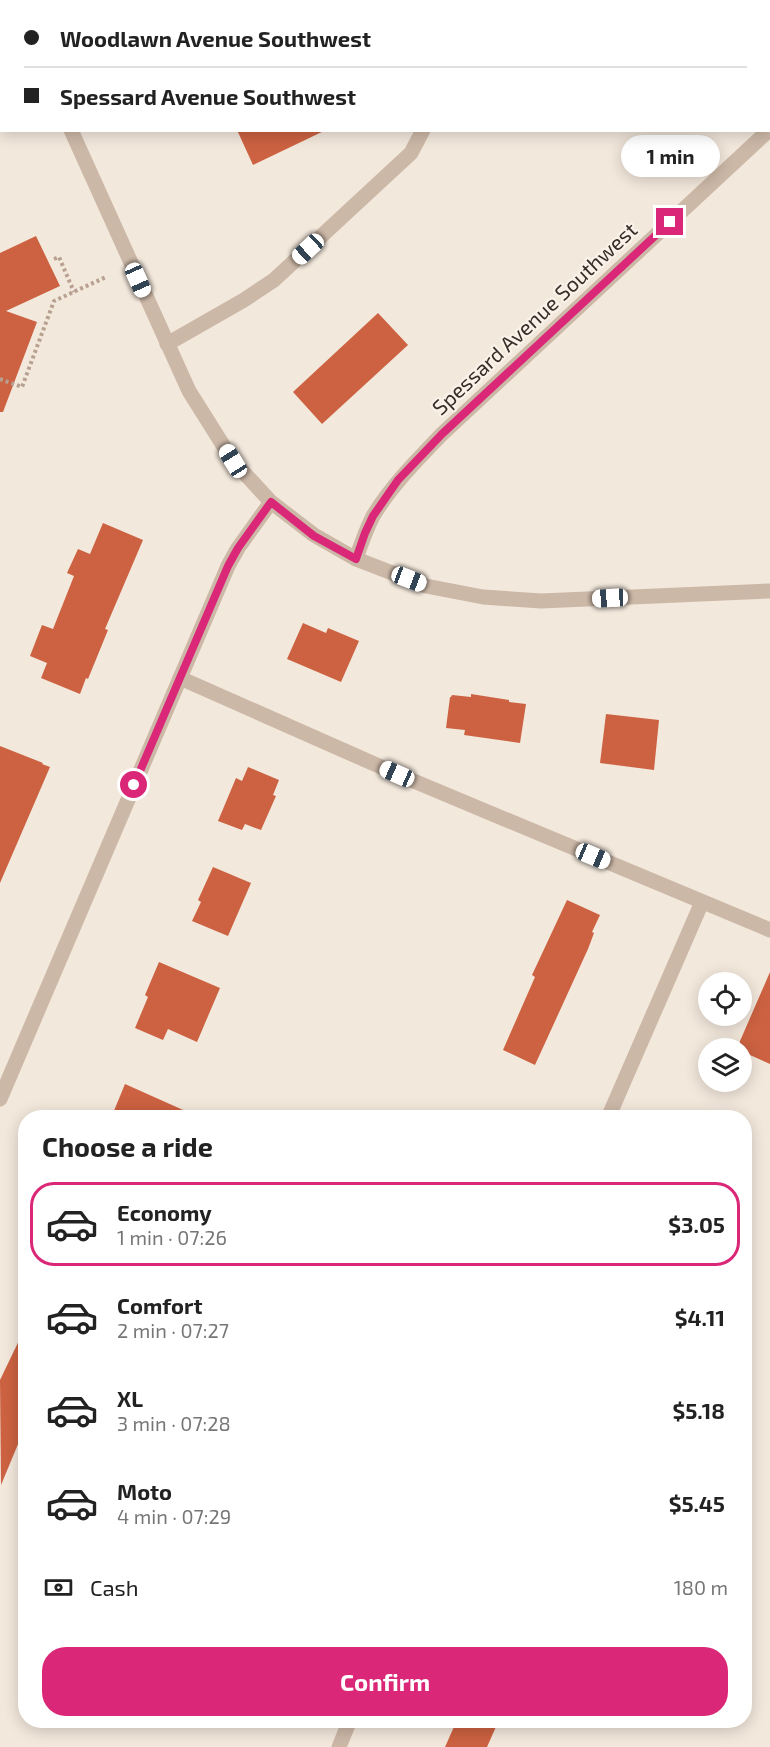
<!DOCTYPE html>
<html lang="en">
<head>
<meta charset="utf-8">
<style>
  body { margin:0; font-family:"Exo 2",sans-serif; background:#f2f2f2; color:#222; height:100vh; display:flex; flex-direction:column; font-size:22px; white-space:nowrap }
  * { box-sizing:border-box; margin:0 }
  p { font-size:20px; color:#767676 }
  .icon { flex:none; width:33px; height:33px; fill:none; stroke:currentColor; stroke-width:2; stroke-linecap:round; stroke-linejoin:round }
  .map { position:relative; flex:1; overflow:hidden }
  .sheet { position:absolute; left:18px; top:1110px; width:734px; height:618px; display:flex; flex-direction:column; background:#fff; border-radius:24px; box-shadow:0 3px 15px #0003 }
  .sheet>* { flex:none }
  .hud { position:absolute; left:0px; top:0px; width:771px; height:132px; box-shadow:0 3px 15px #0003; display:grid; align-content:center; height:132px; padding:0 24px; background:#fff }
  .buttons { position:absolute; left:698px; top:972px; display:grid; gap:12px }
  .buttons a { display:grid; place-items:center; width:54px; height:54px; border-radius:50%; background:#fff; box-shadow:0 3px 15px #0003; font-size:30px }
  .end { position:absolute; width:27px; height:27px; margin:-14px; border:8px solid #db2777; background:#fff; box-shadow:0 0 0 3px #fff }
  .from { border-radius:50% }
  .bubble { position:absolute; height:42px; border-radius:21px; background:#fff; box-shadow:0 3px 15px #0003; font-size:20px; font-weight:700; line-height:42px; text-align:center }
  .car { position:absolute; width:18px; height:36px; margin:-18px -9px; border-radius:8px; box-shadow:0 0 4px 2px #0007; background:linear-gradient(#fff 24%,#345 0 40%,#fff 0 76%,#345 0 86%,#fff 0) }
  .hud b { display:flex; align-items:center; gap:21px; height:57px; font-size:22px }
  .hud b+b { border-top:2px solid #e0e0e0 }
  .hud i { width:15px; height:15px; background:#222 }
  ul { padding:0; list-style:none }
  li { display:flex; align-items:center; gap:18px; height:84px; margin:0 12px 9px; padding:0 12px; border:3px solid transparent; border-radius:24px }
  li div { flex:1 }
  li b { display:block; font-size:22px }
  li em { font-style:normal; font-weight:700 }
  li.active { border-color:#db2777 }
  li>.icon { width:54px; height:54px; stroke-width:1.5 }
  h2 { padding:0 24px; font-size:27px; line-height:72px }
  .pay { display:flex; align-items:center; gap:15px; height:66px; padding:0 24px; font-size:22px }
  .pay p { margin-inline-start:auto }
  .action { display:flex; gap:12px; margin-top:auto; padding:12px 24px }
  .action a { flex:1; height:69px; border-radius:24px; background:#db2777; color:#fff; font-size:24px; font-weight:700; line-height:69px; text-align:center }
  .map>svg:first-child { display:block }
</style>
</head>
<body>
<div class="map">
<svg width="770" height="1747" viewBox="0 0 770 1747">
  <rect width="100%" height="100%" fill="#f3e8dc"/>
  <g fill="#cc6241">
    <path d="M237,130H326L253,165Z"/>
    <path d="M36,236L60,286L6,311L37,322L3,412H0V253Z"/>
    <path d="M378,313L408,345L322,424L293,392Z"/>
    <path d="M103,523L143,540L105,629L108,630L88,679L86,678L80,694L41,678L47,663L30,656L42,625L53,629L74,576L67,573L78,549L90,554Z"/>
    <path d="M303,623L326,633L328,628L359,641L341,682L287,659Z"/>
    <path d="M471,694L509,700V702L526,704L520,743L464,735L465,730L446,728L450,697H451L452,695L471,697Z"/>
    <path d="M606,714L659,720L654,770L600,763Z"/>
    <path d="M0,746L43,763L42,764L50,767L0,883Z"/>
    <path d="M248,767L279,780L273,795L276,796L261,830L245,824L242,830L218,821L236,778L242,781Z"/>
    <path d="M213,867L251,883L228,936L192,921L201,902L198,900Z"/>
    <path d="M567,900L600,915L592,932L594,933L588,949L535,1065L503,1050L535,977L532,975Z"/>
    <path d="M159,962L220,988L197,1042L168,1029L163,1040L135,1028L148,997L145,995Z"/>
    <path d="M770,972V1064L741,1051V1048H737Z"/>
    <path d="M125,1084L201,1118H111Z"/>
    <path d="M26,1326V1425L1,1485L0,1380Z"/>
    <path d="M457,1720H499L487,1747H445Z"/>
  </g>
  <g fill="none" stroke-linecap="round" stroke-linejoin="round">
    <g stroke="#b8a191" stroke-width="4" stroke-dasharray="3 3" stroke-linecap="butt">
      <path d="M54,259L59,257L74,292"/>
      <path d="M0,379L22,387L54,301L106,277"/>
    </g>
    <g stroke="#ccb8a7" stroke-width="15">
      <path d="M470,2L471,0"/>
      <path d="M167,344L244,300L274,280L411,153L423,130"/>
    </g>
    <g stroke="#ccb8a7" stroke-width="15">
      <path d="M0,24L2,25"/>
      <path d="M71,130L189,391L233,461L271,502L314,535L356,559L426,586L483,597L541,601L770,591"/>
      <path d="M356,559C361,544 366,530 373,516C392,485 417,460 442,434L769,130"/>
      <path d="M180,678L397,774L770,930"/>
      <path d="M0,1099L228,566L238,548L271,502"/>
      <path d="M608,1118L702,902"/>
      <path d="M339,1747L350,1720"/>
    </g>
    <g stroke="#7b6458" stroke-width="15">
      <path d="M22,2V0"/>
      <path d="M0,63L2,59"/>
    </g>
  </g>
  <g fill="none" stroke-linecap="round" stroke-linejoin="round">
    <path stroke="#db2777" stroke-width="8" d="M134,785L228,566L238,548L271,502L314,536L356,559L365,533L373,516L398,480L442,434L670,222"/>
  </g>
  <g text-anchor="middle" stroke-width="4.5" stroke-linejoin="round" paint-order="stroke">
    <g font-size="21" fill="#382d28" stroke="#faf2e8">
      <text transform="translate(535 319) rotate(-43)" y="7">Spessard Avenue Southwest</text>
    </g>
  </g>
</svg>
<div class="buttons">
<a><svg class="icon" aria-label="locate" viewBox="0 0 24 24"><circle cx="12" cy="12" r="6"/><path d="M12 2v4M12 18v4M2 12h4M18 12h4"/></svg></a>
<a><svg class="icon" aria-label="layers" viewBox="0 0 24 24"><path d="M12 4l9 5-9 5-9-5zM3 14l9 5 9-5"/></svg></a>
</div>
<i class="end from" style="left:134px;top:785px"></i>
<i class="end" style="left:670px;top:222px"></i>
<div class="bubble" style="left:621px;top:135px;width:99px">1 min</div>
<i class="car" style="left:308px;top:249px;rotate:227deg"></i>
<i class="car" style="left:138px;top:280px;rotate:156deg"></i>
<i class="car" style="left:233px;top:461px;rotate:328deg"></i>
<i class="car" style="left:409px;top:579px;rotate:111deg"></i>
<i class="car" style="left:610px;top:598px;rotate:267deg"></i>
<i class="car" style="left:397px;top:774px;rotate:294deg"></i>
<i class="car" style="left:593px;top:856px;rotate:113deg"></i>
<div class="hud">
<b><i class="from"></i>Woodlawn Avenue Southwest</b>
<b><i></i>Spessard Avenue Southwest</b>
</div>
<section class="sheet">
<h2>Choose a ride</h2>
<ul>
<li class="active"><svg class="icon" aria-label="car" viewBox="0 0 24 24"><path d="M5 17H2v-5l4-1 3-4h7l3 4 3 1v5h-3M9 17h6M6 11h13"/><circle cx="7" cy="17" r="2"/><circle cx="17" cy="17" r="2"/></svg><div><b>Economy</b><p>1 min · 07:26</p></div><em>$3.05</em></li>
<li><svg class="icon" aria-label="car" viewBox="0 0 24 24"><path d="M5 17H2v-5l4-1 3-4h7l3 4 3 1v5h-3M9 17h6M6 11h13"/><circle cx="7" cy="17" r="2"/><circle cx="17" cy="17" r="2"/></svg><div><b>Comfort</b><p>2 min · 07:27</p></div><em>$4.11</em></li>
<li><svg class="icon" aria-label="car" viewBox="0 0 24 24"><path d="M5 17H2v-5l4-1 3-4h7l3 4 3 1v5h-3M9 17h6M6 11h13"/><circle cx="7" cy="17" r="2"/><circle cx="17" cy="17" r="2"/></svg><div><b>XL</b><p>3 min · 07:28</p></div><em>$5.18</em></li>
<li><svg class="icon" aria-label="car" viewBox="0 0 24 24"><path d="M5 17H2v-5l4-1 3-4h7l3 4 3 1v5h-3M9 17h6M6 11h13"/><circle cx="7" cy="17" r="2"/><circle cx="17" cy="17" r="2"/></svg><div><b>Moto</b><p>4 min · 07:29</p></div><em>$5.45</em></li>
</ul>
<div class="pay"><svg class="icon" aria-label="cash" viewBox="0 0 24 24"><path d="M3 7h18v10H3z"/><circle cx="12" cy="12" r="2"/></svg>Cash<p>180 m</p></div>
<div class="action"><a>Confirm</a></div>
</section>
</div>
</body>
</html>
